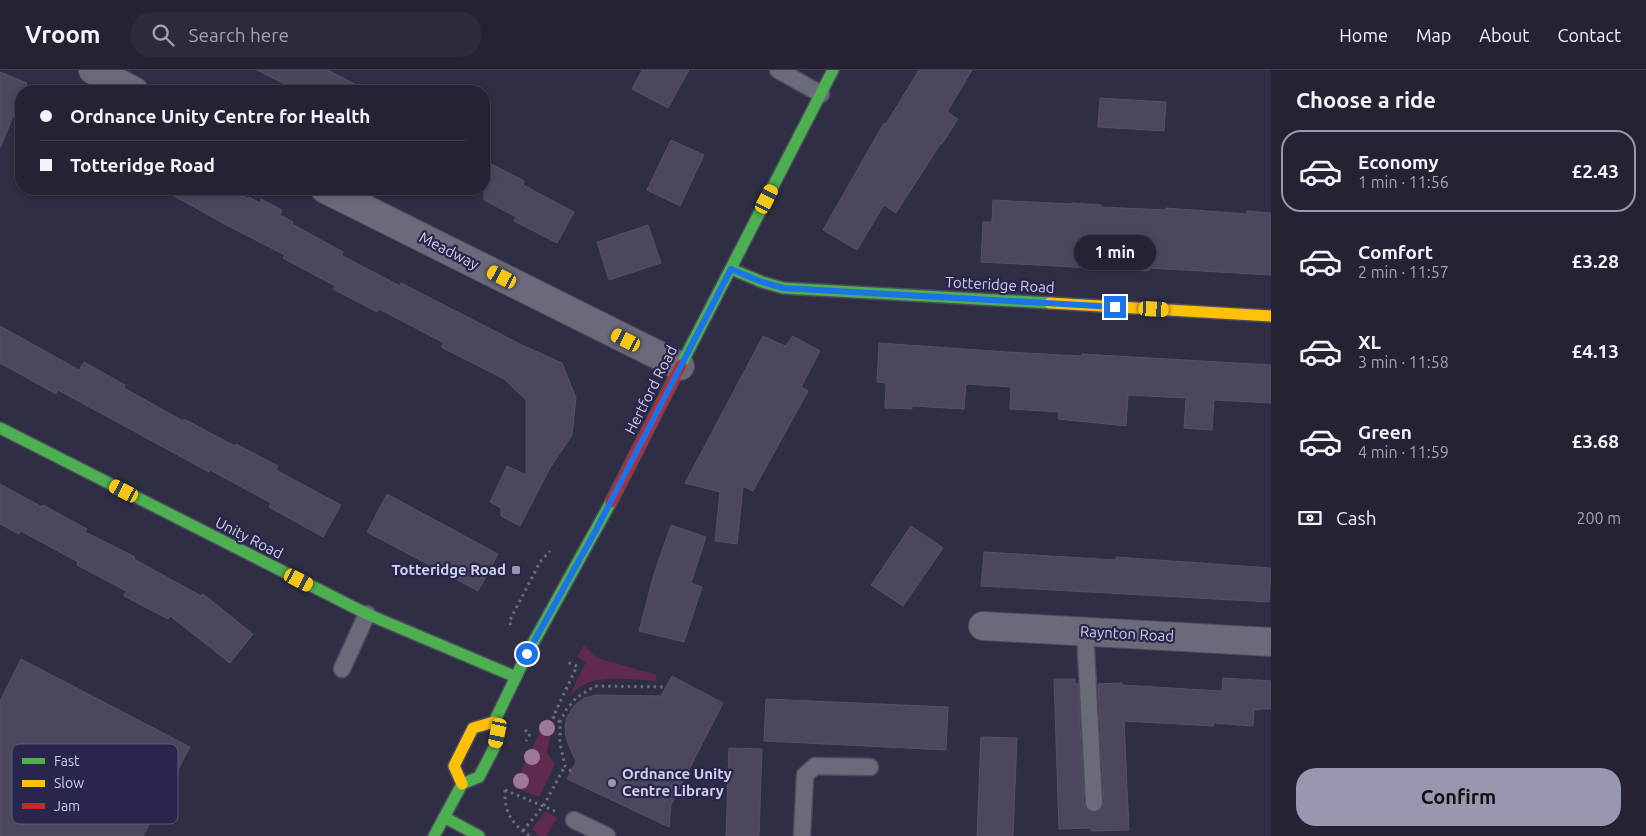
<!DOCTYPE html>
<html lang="en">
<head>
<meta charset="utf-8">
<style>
  body { margin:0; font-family:Ubuntu,sans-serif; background:#2c2a3b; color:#f1f3f6; height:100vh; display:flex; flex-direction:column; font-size:19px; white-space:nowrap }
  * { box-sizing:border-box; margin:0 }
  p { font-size:16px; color:#a3a4ac }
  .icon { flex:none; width:28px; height:28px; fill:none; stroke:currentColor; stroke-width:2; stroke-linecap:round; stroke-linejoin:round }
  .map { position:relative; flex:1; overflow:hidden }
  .side { display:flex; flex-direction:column; background:#242233; width:375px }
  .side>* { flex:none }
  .guide { position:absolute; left:15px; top:15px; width:475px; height:110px; border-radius:20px; box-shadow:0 2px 8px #0003,0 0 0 1px #413f4e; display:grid; align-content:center; height:110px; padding:0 25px; background:#242233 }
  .end { position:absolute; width:22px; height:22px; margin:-11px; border:6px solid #1a73e8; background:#fff; box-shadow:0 0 0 2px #fff }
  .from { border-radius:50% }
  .bubble { position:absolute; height:35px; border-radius:18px; background:#242233; box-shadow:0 2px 8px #0003,0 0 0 1px #413f4e; font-size:16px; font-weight:700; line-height:35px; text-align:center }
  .car { position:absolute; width:15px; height:30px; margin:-15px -8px; border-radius:6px; box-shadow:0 0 4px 1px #0007; background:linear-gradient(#f5c518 24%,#345 0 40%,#f5c518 0 76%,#345 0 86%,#f5c518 0) }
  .guide b { display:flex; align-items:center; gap:18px; height:48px; font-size:19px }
  .guide b+b { border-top:1px solid #413f4e }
  .guide i { width:12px; height:12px; background:#f1f3f6 }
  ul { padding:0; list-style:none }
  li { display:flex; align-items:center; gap:15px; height:82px; margin:0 10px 8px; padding:0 15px; border:2px solid transparent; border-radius:20px }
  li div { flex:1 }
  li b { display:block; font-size:19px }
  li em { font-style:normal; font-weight:700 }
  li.on { border-color:#9797af }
  li>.icon { width:45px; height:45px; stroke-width:1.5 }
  h2 { padding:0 25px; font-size:22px; line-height:60px }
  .pay { display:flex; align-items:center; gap:12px; height:55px; padding:0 25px; font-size:19px }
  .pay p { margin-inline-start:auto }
  .primary-button { display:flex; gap:10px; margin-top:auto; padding:10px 25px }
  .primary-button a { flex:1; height:58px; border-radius:20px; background:#9797af; color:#111; font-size:20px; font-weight:700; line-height:58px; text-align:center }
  header { display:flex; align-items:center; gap:30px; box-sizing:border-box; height:70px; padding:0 25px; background:#242233; border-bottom:1px solid #413f4e }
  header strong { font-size:24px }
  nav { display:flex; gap:28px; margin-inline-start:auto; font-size:18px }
  .search { width:350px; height:45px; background:#2c2a3b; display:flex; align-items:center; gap:12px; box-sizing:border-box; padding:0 18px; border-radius:20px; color:#a3a4ac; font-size:19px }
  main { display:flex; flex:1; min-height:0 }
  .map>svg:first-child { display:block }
</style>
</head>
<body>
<header>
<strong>Vroom</strong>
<div class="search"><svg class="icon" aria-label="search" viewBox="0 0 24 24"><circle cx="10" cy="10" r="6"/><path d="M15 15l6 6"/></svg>Search here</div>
<nav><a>Home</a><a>Map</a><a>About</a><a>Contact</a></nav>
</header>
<main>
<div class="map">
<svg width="1271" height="766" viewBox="0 0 1271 766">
  <rect width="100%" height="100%" fill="#302e44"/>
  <g fill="#60294e">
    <path d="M584,575L597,588L657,605L655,611C634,610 606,605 587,613C581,616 575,621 570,625L586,592L577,587Z"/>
    <path d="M547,648L553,652L547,682L555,695L539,727L513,717Z"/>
    <path d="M546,741L557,748L546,766H540L532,759Z"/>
  </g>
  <g fill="#4d475e" stroke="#555163">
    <path d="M257,0H328L368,21H298Z"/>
    <path d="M642,0H689L668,38L632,19Z"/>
    <path d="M919,0H972L947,42L958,49L942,74L941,73L896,143L884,135L857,180L823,160L884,53L886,54Z"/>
    <path d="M0,2L27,13L24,21H21V28L0,78Z"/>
    <path d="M1100,28L1166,32L1164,61L1098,57Z"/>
    <path d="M671,70L704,85L680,136L647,120Z"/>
    <path d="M484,90L524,111L523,115L574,142L557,173L514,151L516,147L484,130Z"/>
    <path d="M162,119H231L249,129V127L260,133L261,129L282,140L280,145L293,152L292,154L343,182L341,185L400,216L401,213L522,275L562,293L576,328L572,365L550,398L520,456L501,446V438L490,432L507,396L526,405V330L504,309L441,277L444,273L379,239L377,242L333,219L335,216L283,188L285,185L226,155Z"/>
    <path d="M993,130L1072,134V133L1101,135V137L1165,140L1166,138L1247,144V141L1271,143V205L1149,198V201L981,192L983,152H992Z"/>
    <path d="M648,155L661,193L609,210L597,172Z"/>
    <path d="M0,256L79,300L84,292L125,315L124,318L183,351L184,349L235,376L236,374L278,396L276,400L341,435L323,467L269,437L271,433L210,400L209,402L58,320L56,324L0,293Z"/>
    <path d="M763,266L785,276L793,266L820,281L801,317L808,321L753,421L743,416L737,474L715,471L720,422L685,413Z"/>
    <path d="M879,273L1007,282L1081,286L1082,284L1271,295V333L1214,330L1212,360L1184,358L1186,328L1128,325L1126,356L1058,349L1059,342L1010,339L1011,317L966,314L964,339L912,336V339L885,338L886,313L877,312Z"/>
    <path d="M0,414L42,437L43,435L87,459L85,462L135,487L134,489L201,526L203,524L253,564L230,593L170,546L168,549L124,526L126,521L77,495L78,492L21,461L19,464L0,454Z"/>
    <path d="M387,424L498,484L478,521L367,462Z"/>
    <path d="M671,455L706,467L691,513L702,517L684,572L639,561L654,504Z"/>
    <path d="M911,456L943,478L903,536L871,515Z"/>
    <path d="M984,482L1116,490V487L1271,498L1269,532L981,516Z"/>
    <path d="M21,589L190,677L143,766H0V631Z"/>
    <path d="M672,606L723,633L671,735L669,757L567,709L576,692L566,668L565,656L567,647L574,636L584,628L596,625L661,626Z"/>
    <path d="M1223,608L1271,611V639H1260L1259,640H1254L1253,656L1214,653L1213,656L1124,651L1129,760L1091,761V758L1059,759L1054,609H1075V614H1078L1084,734L1086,739L1094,743L1100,741L1103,737L1104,732L1098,614L1122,613V615L1222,621Z"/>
    <path d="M766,629L948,637L946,680L764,671Z"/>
    <path d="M981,667L1017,668L1013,766H977Z"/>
    <path d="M729,678L762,679L759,766H726Z"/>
  </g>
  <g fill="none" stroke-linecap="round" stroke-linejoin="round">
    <defs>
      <g id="lane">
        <path d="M778,0L821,24"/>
        <path d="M1085,562L1094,733"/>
        <path d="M342,599L367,544"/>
        <path d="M574,750L607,766"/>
        <path d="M802,766L805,705L815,696L870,697"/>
      </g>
      <g id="street">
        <path d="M93,0L134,21"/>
        <path d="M325,119L680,296"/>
        <path d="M983,556L1271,572"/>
      </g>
      <g id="fast">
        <path d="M731,199L762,212L783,218L1050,233"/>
        <path d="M681,295L833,0"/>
        <path d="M0,358L367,544L516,607"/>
        <path d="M444,747L479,766"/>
        <path d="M434,766L462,714L479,707L494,678L498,663L494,652L527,584L611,432"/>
      </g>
      <g id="slow">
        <path d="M1050,233L1271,246"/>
        <path d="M462,714L454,696L473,658L494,652"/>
      </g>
      <path id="jam" d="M611,432L681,295"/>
    </defs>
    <use href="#lane" stroke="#4d4c5f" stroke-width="19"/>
    <use href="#street" stroke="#4d4c5f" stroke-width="30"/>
    <use href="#fast" stroke="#4d4c5f" stroke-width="14"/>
    <use href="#slow" stroke="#4d4c5f" stroke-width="14"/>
    <use href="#jam" stroke="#4d4c5f" stroke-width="14"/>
    <g stroke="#6c6c7a" stroke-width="3" stroke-dasharray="2.5 4" stroke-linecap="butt">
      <path d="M511,555L509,552L540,492L550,481"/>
      <path d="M560,652L553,647L577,596L567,592"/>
      <path d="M525,660L530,664L526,671"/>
      <path d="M571,701L565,696L560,673V652L566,640L576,628L595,616L666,617"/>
      <path d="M505,720C504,743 512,754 530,766"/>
      <path d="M505,720L555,741"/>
      <path d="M523,761L544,735L565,696"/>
    </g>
    <use href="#lane" stroke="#6b6a7b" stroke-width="16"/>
    <use href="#street" stroke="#6b6a7b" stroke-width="28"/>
    <use href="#fast" stroke="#4caf50" stroke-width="11"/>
    <use href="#slow" stroke="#ffc107" stroke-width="11"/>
    <use href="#jam" stroke="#c62828" stroke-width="11"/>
  </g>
  <g fill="#9c7996">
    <circle cx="547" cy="658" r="8"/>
    <circle cx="532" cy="687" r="8"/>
    <circle cx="521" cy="711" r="8"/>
  </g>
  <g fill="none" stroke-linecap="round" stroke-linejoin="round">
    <path stroke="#1a73e8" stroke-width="6" d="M527,584L596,460L731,199L762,212L783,218L1115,237"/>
  </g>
  <g fill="#9797af" stroke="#28264c" stroke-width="2">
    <rect x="511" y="495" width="10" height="10" rx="2.5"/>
    <circle cx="612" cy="713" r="5"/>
  </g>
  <g text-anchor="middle" stroke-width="4.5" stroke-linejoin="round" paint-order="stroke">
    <g font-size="15" fill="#cfd0e9" stroke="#28264c">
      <text transform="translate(449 181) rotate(27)" y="5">Meadway</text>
      <text transform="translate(1000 215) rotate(3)" y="5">Totteridge Road</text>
      <text transform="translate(651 320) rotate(-63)" y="5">Hertford Road</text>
      <text transform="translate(249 468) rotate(27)" y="5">Unity Road</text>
      <text transform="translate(1127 564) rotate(3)" y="5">Raynton Road</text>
    </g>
    <g font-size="15" font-weight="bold" fill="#cfd0e9" stroke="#28264c" text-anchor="end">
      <text x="506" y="505">Totteridge Road</text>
      <text x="622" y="709" text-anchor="start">Ordnance Unity<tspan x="622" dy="17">Centre Library</tspan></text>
    </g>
  </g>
  <rect x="12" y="674" width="166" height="80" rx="8" fill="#28264c" stroke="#5a597b" stroke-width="1"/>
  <rect x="22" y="688" width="23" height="6" fill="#4caf50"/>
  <rect x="22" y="710" width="23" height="7" fill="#ffc107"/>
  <rect x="22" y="733" width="23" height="6" fill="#c62828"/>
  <g font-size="14" fill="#cfd0e9">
    <text x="54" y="696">Fast</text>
    <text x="54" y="718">Slow</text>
    <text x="54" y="741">Jam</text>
  </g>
</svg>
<i class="end from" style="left:527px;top:584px"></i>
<i class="end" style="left:1115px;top:237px"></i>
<div class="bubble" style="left:1074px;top:165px;width:82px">1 min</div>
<i class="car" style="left:767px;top:129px;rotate:27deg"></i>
<i class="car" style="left:502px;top:207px;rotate:297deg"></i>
<i class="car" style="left:1154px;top:239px;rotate:93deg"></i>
<i class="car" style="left:626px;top:270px;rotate:297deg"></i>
<i class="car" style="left:124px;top:421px;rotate:297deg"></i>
<i class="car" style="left:299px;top:510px;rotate:117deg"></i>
<i class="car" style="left:498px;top:663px;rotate:192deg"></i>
<div class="guide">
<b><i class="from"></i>Ordnance Unity Centre for Health</b>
<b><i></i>Totteridge Road</b>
</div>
</div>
<section class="side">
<h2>Choose a ride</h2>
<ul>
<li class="on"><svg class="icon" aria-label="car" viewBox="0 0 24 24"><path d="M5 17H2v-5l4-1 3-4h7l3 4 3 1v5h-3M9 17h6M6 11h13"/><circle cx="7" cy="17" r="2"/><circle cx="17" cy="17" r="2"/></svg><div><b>Economy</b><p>1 min · 11:56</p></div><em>£2.43</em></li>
<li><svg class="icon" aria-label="car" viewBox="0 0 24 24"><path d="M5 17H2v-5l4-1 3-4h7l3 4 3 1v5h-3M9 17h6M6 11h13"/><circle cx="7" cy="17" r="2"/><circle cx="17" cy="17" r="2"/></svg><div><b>Comfort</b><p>2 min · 11:57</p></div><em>£3.28</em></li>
<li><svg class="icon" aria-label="car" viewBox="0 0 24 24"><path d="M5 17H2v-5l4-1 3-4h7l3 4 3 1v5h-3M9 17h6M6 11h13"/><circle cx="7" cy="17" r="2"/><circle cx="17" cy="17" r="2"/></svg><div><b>XL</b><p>3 min · 11:58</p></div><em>£4.13</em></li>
<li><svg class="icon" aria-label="car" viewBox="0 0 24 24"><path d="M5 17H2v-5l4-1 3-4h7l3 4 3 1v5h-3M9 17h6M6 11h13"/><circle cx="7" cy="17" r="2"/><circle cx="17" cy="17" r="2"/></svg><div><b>Green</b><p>4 min · 11:59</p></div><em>£3.68</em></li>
</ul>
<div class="pay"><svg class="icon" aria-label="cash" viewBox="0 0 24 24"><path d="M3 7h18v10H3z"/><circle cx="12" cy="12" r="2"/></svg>Cash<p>200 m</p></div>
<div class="primary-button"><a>Confirm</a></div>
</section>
</main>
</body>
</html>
